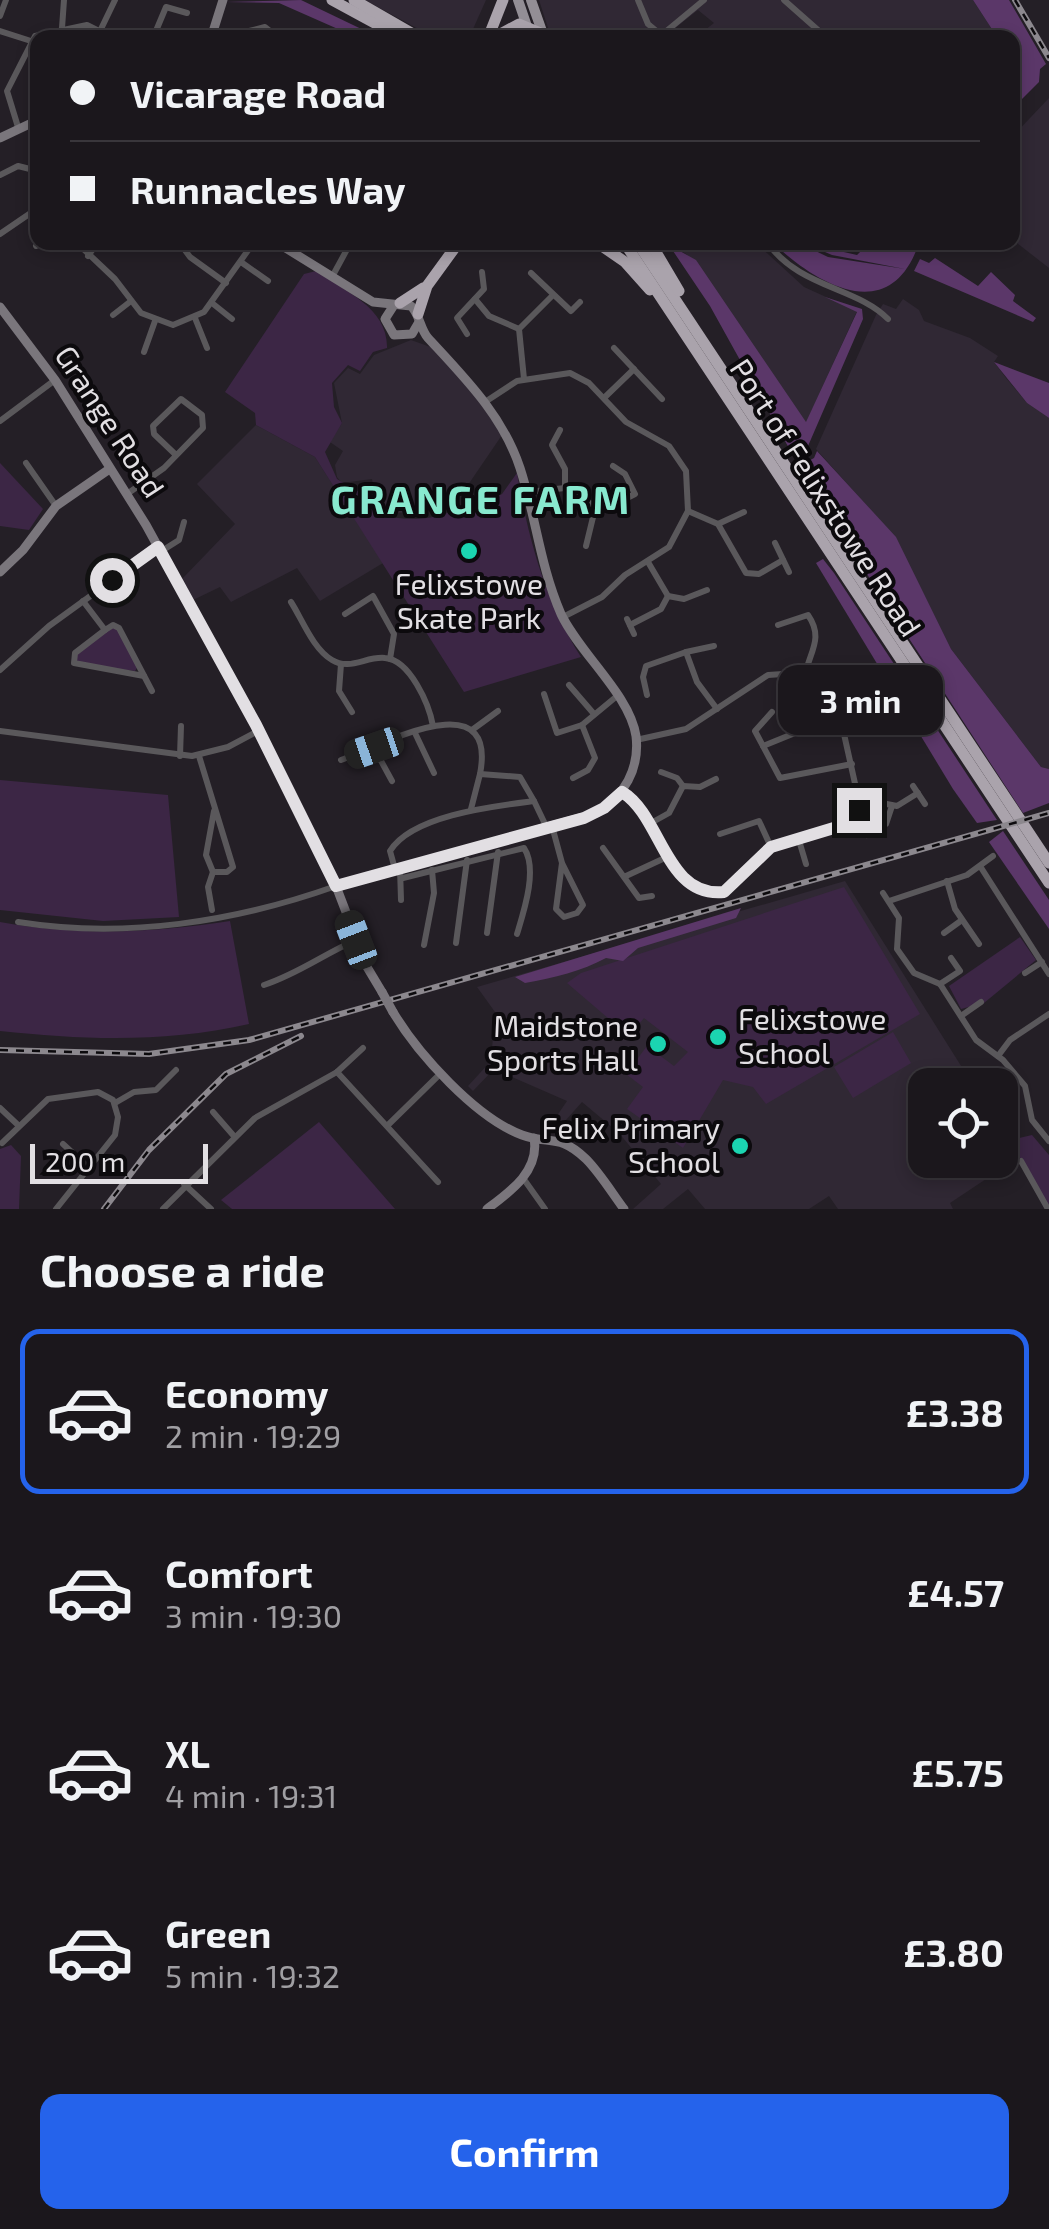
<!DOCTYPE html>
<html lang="en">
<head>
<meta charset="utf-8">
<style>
  body { margin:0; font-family:"Exo 2",sans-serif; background:#242025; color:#f1f3f6; height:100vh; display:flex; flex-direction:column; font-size:38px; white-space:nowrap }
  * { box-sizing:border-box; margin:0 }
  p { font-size:32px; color:#a09fa3 }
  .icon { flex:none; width:55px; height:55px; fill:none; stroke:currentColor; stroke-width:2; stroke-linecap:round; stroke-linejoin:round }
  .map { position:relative; height:1209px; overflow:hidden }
  .side { display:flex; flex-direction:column; background:#1b171c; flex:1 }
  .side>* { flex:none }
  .top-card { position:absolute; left:30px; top:30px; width:990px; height:220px; border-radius:20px; box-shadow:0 5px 15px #0003,0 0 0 2px #39363b; display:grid; align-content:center; height:220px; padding:0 40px; background:#1b171c }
  .controls { position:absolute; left:908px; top:1068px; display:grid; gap:20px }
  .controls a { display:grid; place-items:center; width:110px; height:110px; border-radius:20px; background:#1b171c; box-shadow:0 5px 15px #0003,0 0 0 2px #39363b; font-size:50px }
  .scale { position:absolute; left:30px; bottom:25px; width:178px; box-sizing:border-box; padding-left:10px; border:5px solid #e2dfe3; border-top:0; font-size:28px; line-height:35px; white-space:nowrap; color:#e2dfe3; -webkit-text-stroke:8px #0c0a0d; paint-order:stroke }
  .end { position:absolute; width:45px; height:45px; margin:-22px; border:12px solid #e2dfe3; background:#111; box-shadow:0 0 0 5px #111 }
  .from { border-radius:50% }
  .bubble { position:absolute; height:70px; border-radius:20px; background:#1b171c; box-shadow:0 5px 15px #0003,0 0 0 2px #39363b; font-size:32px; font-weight:700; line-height:70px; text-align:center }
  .car { position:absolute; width:30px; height:60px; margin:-30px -15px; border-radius:12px; box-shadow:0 0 8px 2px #0007; background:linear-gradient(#222 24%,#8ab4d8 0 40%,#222 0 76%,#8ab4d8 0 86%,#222 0) }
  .top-card b { display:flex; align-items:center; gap:35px; height:95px; font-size:38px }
  .top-card b+b { border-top:2px solid #39363b }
  .top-card i { width:25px; height:25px; background:#f1f3f6 }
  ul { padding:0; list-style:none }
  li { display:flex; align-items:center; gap:30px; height:165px; margin:0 20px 15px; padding:0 20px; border:5px solid transparent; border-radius:20px }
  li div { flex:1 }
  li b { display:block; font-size:38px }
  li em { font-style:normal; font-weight:700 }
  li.on { border-color:#2563eb }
  li>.icon { width:90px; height:90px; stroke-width:1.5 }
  h2 { padding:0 40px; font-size:45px; line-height:120px }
  .button { display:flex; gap:20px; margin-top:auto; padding:20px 40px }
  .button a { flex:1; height:115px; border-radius:20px; background:#2563eb; color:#fff; font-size:40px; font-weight:700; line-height:115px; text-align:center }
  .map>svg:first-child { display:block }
</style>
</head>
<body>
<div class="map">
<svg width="1049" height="1209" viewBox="0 0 1049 1209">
  <rect width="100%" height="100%" fill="#241f26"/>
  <g fill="#302834">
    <path d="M365,0H486L469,38L433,37Z"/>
    <path d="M539,0H973L997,37H696L714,23L698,10L664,37H551Z"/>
    <path d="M1049,98V268L1013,240L1012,137Z"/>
    <path d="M667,243H756L804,287L857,311L806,423L686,254Z"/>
    <path d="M903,299L919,310L924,321L970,338L998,356L994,362L1006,378L1027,403L1049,418V769L1041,767L951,649L895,537L816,449L876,315L883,304L896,309Z"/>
    <path d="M411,340L436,349L475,393L502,435L455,504L438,511L393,513L376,503L372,479L342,483L337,477L335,465L343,451L330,442L342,423L334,383L348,368L360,374L374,355Z"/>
    <path d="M256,425L315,457L383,563L320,601L297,568L231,602L220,587L193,600L181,580L235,524L197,484Z"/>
    <path d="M845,881L973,1085H925V1160H1000V1128L1019,1157L950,1203L953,1209H838L829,1196L809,1209H705L688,1189L663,1209H633L661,1184L619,1133L582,1102L558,1129L552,1123L567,1101L494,1069L473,1091L468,1086L491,1061L495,1012L477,987Z"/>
  </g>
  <g fill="#3c2645">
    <path d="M316,271C346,292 388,308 387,348L373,352L360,371L348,365L332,383L334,407L342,423L325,452L337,479L364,495L380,514C407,523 447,520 468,501L481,505L502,494L517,473C529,541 544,598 581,657L464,692L315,457L256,425L255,413L225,392L304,274Z"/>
    <path d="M0,463L43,509L29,530L0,526Z"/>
    <path d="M110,628H117L138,666L135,671L80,665L74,657Z"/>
    <path d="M0,780L168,795L179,917L103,921L0,910Z"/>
    <path d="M844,887L920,1014L766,1104L753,1087L723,1080L683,1148L627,1109L643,1087L626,1074L647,1046L674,1066L688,1052L644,1018L629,1036L567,983L581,973Z"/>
    <path d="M230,921L249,1024C165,1043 85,1040 0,1031V922C76,936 155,933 230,921Z"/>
    <path d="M1020,937L1036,960L984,1003L961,1009L949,986Z"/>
    <path d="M893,1032L911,1063L853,1098L834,1067Z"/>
    <path d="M319,1122L395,1209H232L221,1200Z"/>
    <path d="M1032,1135L1049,1155V1209L1010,1140Z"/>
    <path d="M11,1145L21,1156L19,1209H0V1149Z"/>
  </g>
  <g fill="#5b3769">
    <path d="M301,0L378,37H356L279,3L226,2Z"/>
    <path d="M973,0H1009L1046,64L1040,69L1039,82L1013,108V85L1021,75L1013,61L1012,38L997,37Z"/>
    <path d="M773,243H799L828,257L905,269L832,255L804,243L857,255L869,243H919C891,326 820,287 773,243Z"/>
    <path d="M669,245L696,260L806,422L857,312L825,297L862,309L863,319L808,446L801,452L790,450L710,306Z"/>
    <path d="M935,258L978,286L991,272L1015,295L1013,301L1036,318L1033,322L914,271L920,259L929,263Z"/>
    <path d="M994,362L1049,383V418L1027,403Z"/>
    <path d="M817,451L896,537L951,649L1041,767L1049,769V803L1023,813L797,467L814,458Z"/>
    <path d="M823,559L834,573L997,820L977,823L953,789L816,563Z"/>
    <path d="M1003,831L1049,900V929L989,842Z"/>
    <path d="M741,908L736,918L638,948L623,961L606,958C582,971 554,978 525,983L515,977Z"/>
  </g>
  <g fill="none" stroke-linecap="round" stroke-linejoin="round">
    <g stroke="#5a585b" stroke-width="6">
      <path d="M638,0L648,24L660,34"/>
      <path d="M784,0L827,38"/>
      <path d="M0,16L6,0"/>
      <path d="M62,28L64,0"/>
      <path d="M101,29L115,0"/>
      <path d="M0,31L31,41"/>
      <path d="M245,32L265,27L279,38"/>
      <path d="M153,38L166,7L187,13"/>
      <path d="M658,38L704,0"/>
      <path d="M18,127L7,91L35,36L87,25L113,38"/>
      <path d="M0,175L18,166L38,171"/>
      <path d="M0,234L38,208"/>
      <path d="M76,242L115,279L141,313L173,325L204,312L254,242"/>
      <path d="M179,242L190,257L226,283"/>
      <path d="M767,242C799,288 857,287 888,319"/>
      <path d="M36,246L46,242"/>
      <path d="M88,256L98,242"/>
      <path d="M241,262L268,281"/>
      <path d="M531,273L571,311L580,302"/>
      <path d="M332,277L351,242"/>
      <path d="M475,299L489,316L519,329"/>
      <path d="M212,303L232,319"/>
      <path d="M113,315L131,301"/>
      <path d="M195,318L207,348"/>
      <path d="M467,334L457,318L484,289L482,272"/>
      <path d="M614,348L662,399"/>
      <path d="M144,352L155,321"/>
      <path d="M524,379L519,329L553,295"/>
      <path d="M604,398L634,369"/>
      <path d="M485,402L517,381L570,373L589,383L626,422L669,446L686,471L688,511L669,547L625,575L602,597L563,617"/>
      <path d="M0,421L55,380"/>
      <path d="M560,430L552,445L565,469V488"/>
      <path d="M26,463L56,506"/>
      <path d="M527,492L565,488C605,505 585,520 635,494L625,474L613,466"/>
      <path d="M127,494L164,468L203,428L202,415L181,399L153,426L154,434L176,455"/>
      <path d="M688,511L718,524L746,573L759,574L783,560"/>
      <path d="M718,524L744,512"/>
      <path d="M775,543L789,572"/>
      <path d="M586,546L595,509"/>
      <path d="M160,552L179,540L184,522"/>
      <path d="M648,562L668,596L684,599L707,590"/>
      <path d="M83,601L105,630L113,625L119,628L152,691"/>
      <path d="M291,602C302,619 313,649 332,660C350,671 366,656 385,658C410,660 429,704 433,726"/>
      <path d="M345,614L373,596L394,634L390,659"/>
      <path d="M627,619L634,634"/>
      <path d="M630,625L661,609L668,596"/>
      <path d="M778,625L808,615C824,638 810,651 805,675"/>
      <path d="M105,630L75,653L74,663L144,676"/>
      <path d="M686,652L714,646"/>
      <path d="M341,664L339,691L352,712"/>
      <path d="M0,670L49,626L158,547"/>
      <path d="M569,685L594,714"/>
      <path d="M544,694L557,733L582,725L617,696"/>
      <path d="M647,695L643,677L646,666L686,652L697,682L717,709"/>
      <path d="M772,712L755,731L780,778L852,764"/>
      <path d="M843,729L874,720"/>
      <path d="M472,730L498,711"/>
      <path d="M0,731L192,756L228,747L258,731"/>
      <path d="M415,733L434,773"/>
      <path d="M763,746L795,733"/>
      <path d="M374,748L392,781"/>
      <path d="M180,756L181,726"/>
      <path d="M199,756L233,867L227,872H213L206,855L214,811"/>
      <path d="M341,760C381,745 498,681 480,774"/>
      <path d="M661,772L677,778L683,786"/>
      <path d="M573,778L588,770L595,758L582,725"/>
      <path d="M913,786L925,804"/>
      <path d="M622,791C663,817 660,878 712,893C742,892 750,858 774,845C801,830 846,837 860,806L838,707L824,686L798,673L768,675L686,729L636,740"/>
      <path d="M861,799L897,806L918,793"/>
      <path d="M471,809L480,774L520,777L534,801"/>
      <path d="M651,823L669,813L683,786L700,787L716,779"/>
      <path d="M552,826L562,863L583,905L577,913L564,917L556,909L562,863"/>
      <path d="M720,834L759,821L771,847"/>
      <path d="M867,835L886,824L892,806"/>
      <path d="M798,837L806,864"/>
      <path d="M603,848L639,898L652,896"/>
      <path d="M980,866L1049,974"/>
      <path d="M400,868L401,900"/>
      <path d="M395,869L390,851C412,815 495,806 534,801L546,826"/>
      <path d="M626,876L667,857"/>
      <path d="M403,878L524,848C538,869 524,911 517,934"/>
      <path d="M947,881L955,909L979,944"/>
      <path d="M883,893L899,918L897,949L914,973L940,984L976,1040L1003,1060L1025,1086L1032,1120L1049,1141"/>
      <path d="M889,901L967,875L993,856"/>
      <path d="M212,910L208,887L213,872"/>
      <path d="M18,922C125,939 235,922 336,886"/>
      <path d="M487,933L498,852"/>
      <path d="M944,933L962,920"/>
      <path d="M456,943L467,860"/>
      <path d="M424,945L434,893L432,870"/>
      <path d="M1025,973L1042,962"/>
      <path d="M940,984L960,971L951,958"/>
      <path d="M264,985C298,974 324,954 356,940"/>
      <path d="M961,1016L981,1002"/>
      <path d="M998,1056L1010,1040L1049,1014"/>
      <path d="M337,1072L438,1182"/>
      <path d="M115,1103L134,1092L156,1090L176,1070"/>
      <path d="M0,1108L18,1125"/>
      <path d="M213,1112L233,1135"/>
      <path d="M388,1125L441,1073"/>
      <path d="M2,1143L48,1099L98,1092L113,1100L118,1117L115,1135L56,1209"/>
      <path d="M63,1144L87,1166"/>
      <path d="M1021,1161L1048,1209"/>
      <path d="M523,1178L545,1209"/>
      <path d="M184,1184L211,1209"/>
      <path d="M163,1209L255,1118L337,1072L363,1048"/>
    </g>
    <g stroke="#7a767c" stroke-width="9">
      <path d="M211,38L223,0"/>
      <path d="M0,138L38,120"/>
      <path d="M276,242L373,302L411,306C420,315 420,329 428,338C465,378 503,416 520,468C536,517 540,566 561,614C580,654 630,695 636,736C640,769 624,796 597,813L336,886"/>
      <path d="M394,305L385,319L394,335L412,334L419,322"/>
      <path d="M0,307L55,380L146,525L256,725L336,886L367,967L382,992"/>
      <path d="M0,572L23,550L56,506L108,470"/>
      <path d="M393,1012C418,1054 476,1118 522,1135C549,1145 559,1133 586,1159C600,1173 612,1193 624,1209"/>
      <path d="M487,1209C510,1192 540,1171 534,1138"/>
    </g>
    <g stroke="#938e95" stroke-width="10">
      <path d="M518,0L531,38"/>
      <path d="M531,0L544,37"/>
    </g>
    <g stroke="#aaa3ac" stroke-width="11">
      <path d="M332,0L402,38"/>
      <path d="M354,0L420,38"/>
      <path d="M488,38L503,0"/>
      <path d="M493,38L519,24L543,34"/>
      <path d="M596,242L625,262L650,290"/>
      <path d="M624,242L1049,883"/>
      <path d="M637,242L1049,863"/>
      <path d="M650,242L679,291"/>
      <path d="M400,303L423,288"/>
      <path d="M418,314L427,286L459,242"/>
    </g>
    <defs>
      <g id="rail">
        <path d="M1015,0L1049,58"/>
        <path d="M0,1050L149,1054L249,1040L1049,813"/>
        <path d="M104,1209L149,1150L226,1074L301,1036"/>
      </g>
    </defs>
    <use href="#rail" stroke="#8c888e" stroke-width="6"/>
    <use href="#rail" stroke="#0c0a0d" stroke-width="2.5" stroke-dasharray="8" stroke-linecap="butt"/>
    <path stroke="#7a767c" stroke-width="9" d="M382,992L393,1012"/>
  </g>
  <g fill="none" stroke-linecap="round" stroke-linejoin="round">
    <path stroke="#e2dfe3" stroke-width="12" d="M112,580L158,547L256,725L336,886L584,818L604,808L622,792C662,816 665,898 724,892L771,847L847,824L859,810"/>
  </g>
  <g fill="#1bd5b1" stroke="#0c0a0d" stroke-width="4">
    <circle cx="469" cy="551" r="10"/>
    <circle cx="718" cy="1037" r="10"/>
    <circle cx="658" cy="1044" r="10"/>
    <circle cx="740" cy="1146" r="10"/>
  </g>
  <g text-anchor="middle" stroke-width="8" stroke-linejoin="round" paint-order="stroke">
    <g font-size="30" fill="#e2dfe3" stroke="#0c0a0d">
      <text transform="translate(109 422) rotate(57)" y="10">Grange Road</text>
      <text transform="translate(825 498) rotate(57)" y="10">Port of Felixstowe Road</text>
    </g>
    <g font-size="30" fill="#e2dfe3" stroke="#0c0a0d" text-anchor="end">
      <text x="469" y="595" text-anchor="middle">Felixstowe<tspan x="469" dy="34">Skate Park</tspan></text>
      <text x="738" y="1030" text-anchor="start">Felixstowe<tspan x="738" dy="34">School</tspan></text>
      <text x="638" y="1037">Maidstone<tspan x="638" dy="34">Sports Hall</tspan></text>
      <text x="720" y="1139">Felix Primary<tspan x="720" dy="34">School</tspan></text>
    </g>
    <g font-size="40" font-weight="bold" letter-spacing="2.5" fill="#88e9cf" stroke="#0c0a0d">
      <text x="481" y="514">GRANGE FARM</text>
    </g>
  </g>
</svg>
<div class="controls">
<a><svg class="icon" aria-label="locate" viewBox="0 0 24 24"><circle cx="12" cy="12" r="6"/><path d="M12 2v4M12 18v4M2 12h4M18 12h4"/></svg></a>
</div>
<div class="scale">200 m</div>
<i class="end from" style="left:112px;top:580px"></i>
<i class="end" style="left:859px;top:810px"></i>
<div class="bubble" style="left:778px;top:665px;width:165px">3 min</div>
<i class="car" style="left:374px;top:748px;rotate:251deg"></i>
<i class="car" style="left:356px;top:940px;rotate:339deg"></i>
<div class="top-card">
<b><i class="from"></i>Vicarage Road</b>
<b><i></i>Runnacles Way</b>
</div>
</div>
<section class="side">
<h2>Choose a ride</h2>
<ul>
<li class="on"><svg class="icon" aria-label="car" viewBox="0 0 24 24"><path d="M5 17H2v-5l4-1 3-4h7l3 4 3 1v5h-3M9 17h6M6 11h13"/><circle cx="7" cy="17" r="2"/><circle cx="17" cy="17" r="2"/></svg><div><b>Economy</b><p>2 min · 19:29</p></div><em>£3.38</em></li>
<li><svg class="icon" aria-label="car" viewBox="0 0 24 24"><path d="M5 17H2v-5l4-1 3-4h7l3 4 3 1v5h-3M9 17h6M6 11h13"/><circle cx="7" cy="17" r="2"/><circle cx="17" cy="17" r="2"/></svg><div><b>Comfort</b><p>3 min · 19:30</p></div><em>£4.57</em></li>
<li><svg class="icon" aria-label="car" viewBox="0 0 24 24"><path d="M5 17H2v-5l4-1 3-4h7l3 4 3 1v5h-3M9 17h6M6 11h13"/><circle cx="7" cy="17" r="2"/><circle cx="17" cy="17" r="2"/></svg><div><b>XL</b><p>4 min · 19:31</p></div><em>£5.75</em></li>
<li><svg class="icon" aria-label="car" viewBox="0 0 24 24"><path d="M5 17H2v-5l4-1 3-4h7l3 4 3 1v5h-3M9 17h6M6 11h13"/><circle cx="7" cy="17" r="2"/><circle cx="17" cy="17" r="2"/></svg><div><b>Green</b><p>5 min · 19:32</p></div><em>£3.80</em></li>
</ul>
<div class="button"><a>Confirm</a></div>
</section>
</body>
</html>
